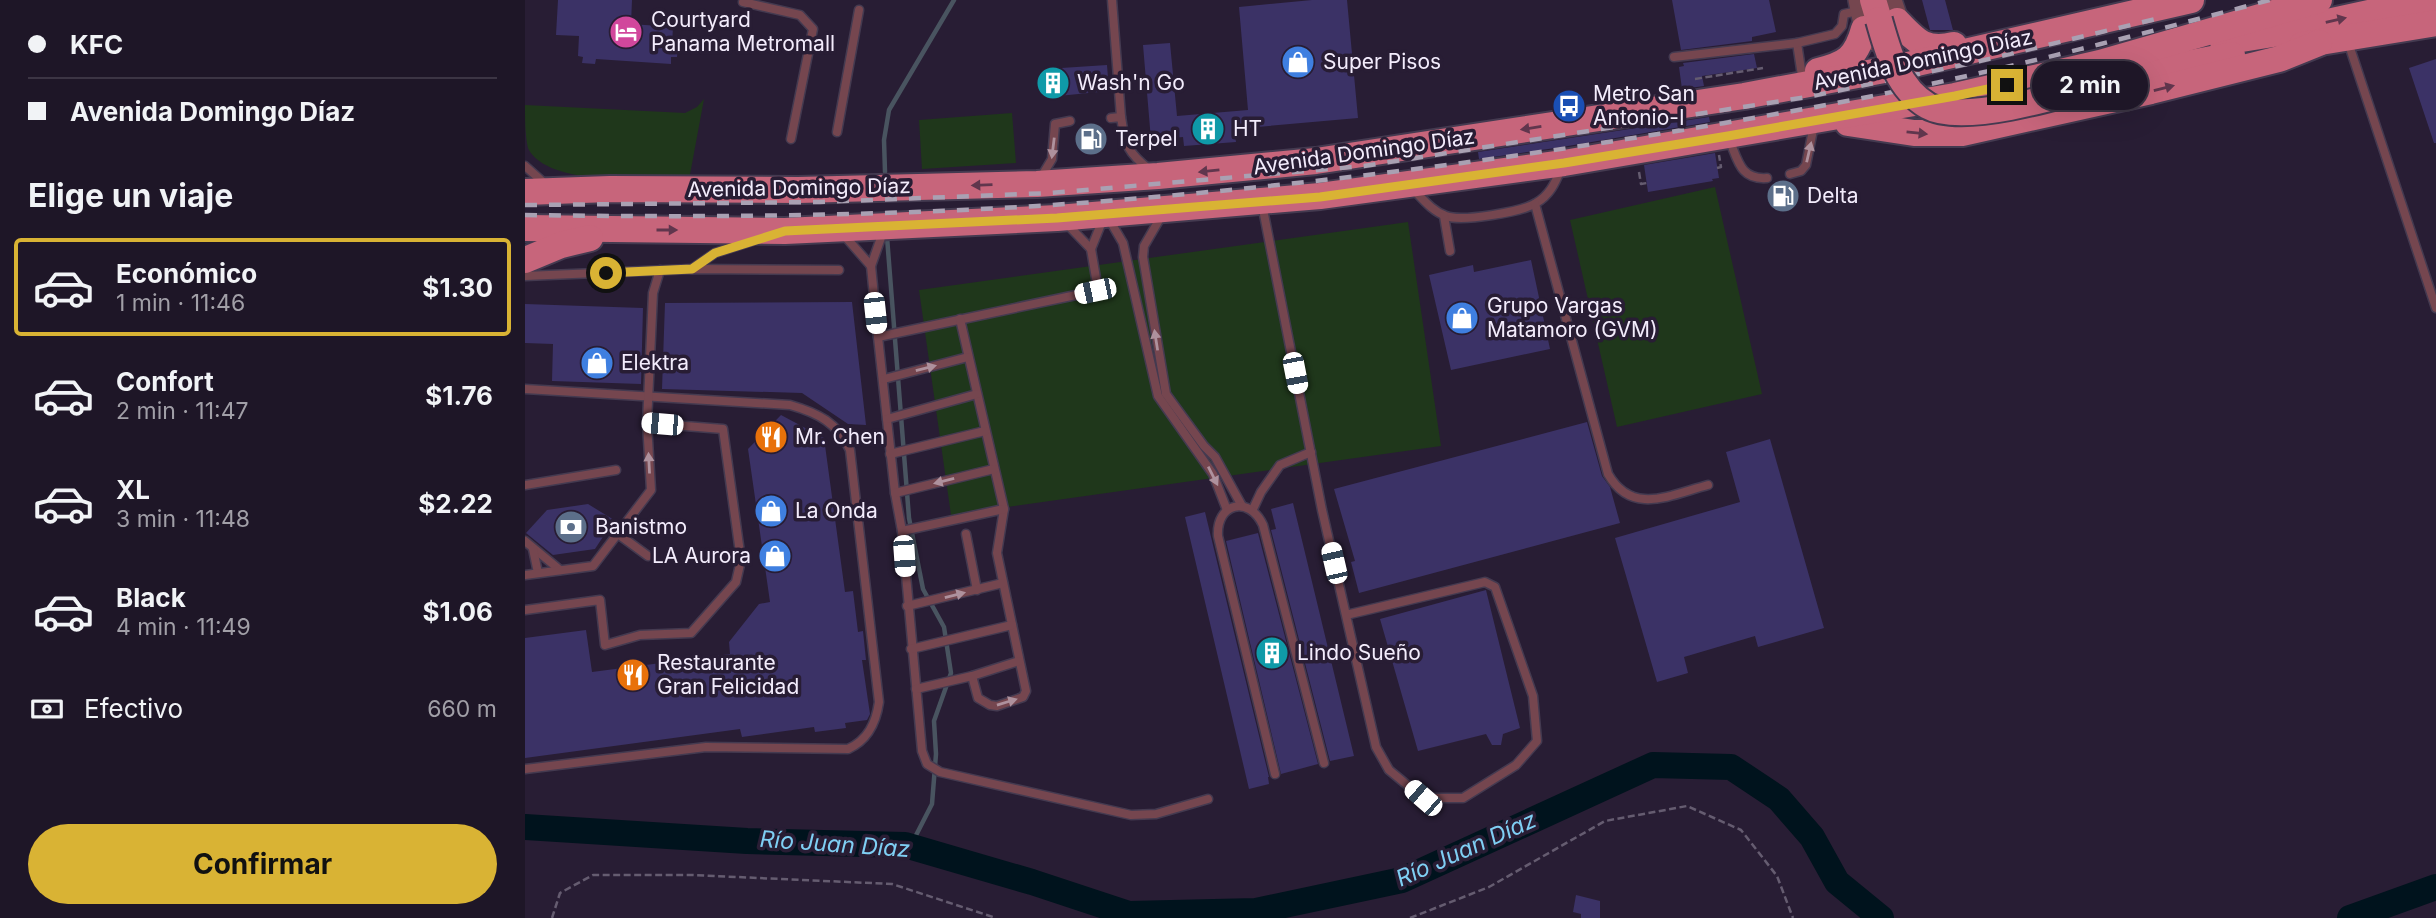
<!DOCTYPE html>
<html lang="es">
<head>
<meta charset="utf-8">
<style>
  body { margin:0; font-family:Inter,sans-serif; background:#261f2f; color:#f1f3f6; height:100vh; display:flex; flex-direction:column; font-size:26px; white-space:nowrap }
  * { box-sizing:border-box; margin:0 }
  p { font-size:23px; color:#a19fa7 }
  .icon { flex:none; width:38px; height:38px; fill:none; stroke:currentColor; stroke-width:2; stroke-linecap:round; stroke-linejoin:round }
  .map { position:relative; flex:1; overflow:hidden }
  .panel { display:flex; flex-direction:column; background:#1e1627; width:525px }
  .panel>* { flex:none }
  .hud { display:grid; align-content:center; height:154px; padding:0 28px; background:#1e1627 }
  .end { position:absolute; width:32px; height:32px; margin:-16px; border:9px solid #d9b334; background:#111; box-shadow:0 0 0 4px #111 }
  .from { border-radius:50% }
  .bubble { position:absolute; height:49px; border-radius:24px; background:#1e1627; box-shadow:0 7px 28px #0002,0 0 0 2px #3c3544; font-size:23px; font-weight:700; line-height:49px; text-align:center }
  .car { position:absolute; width:21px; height:42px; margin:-21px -10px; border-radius:9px; box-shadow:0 0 5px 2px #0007; background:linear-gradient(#fff 24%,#345 0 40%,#fff 0 76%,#345 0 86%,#fff 0) }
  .hud b { display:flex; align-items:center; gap:24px; height:66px; font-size:26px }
  .hud b+b { border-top:2px solid #3c3544 }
  .hud i { width:18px; height:18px; background:#f1f3f6 }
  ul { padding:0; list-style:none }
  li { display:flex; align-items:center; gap:21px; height:98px; margin:0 14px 10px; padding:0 14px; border:4px solid transparent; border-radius:7px }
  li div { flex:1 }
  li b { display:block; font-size:26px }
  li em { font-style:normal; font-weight:700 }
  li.current { border-color:#d9b334 }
  li>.icon { width:63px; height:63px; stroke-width:1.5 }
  h2 { padding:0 28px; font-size:32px; line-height:84px }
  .pay { display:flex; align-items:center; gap:18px; height:77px; padding:0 28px; font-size:26px }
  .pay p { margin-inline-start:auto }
  .button { display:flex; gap:14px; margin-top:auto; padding:14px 28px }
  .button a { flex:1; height:80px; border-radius:42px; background:#d9b334; color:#111; font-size:28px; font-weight:700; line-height:80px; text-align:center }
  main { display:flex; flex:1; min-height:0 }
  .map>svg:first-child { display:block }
</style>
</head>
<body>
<main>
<section class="panel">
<div class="hud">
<b><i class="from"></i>KFC</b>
<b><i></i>Avenida Domingo Díaz</b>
</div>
<h2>Elige un viaje</h2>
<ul>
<li class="current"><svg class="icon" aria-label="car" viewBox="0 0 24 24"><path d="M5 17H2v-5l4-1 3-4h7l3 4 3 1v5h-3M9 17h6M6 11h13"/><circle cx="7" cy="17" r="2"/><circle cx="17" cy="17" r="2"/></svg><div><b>Económico</b><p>1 min · 11:46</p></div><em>$1.30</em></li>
<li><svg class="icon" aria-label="car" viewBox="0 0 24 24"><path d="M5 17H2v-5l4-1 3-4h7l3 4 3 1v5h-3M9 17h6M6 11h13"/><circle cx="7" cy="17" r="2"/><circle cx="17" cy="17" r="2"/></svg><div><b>Confort</b><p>2 min · 11:47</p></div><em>$1.76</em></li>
<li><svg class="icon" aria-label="car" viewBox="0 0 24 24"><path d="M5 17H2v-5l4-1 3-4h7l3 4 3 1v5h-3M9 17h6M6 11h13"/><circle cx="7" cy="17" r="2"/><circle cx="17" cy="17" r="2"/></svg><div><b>XL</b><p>3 min · 11:48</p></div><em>$2.22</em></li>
<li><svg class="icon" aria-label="car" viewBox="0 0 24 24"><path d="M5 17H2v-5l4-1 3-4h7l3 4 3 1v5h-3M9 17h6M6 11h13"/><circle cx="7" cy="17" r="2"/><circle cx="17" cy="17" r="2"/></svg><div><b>Black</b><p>4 min · 11:49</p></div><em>$1.06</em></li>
</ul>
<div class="pay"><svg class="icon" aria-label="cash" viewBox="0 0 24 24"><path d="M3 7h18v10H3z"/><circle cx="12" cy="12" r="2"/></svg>Efectivo<p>660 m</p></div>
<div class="button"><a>Confirmar</a></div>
</section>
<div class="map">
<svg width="1911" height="918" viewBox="0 0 1911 918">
  <rect width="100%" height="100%" fill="#281d34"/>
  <g fill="#1f371b">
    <path d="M179,99L164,180C126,179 21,187 3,148C0,135 0,119 0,105L160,113L172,107Z"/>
    <path d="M487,113L491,163L397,169L394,120Z"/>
    <path d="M1190,187L1237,394L1092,427L1045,220Z"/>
    <path d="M883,222L916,446L426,515L394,290Z"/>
  </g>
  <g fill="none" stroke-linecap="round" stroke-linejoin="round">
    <g stroke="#495460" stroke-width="4.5">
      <path d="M360,172L359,140L364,110L429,0"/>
      <path d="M362,237L384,518L398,589L419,627L426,673L409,721L411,754L407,804L385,847"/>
    </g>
    <g stroke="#00131d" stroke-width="26">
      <path d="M0,827L222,841L380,845L507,882L604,914L731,911L877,880L1128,765L1206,767L1254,799L1287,837L1312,882L1356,918"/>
      <path d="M1825,918L1911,887"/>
    </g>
  </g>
  <g fill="#3b3266">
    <path d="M33,0H107L106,24L148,27L147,45H153L152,57H146V64L71,59L70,64L57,63L58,57L53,56L54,36L31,35Z"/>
    <path d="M787,0H822L833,118L709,129L711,142L659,146L658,137L626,140L618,45L645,43L652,116L723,110L714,7Z"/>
    <path d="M1147,0H1244L1251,32L1227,37V41L1156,50Z"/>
    <path d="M1397,0H1420L1428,30H1405Z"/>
    <path d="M1229,54L1232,68L1177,76L1179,86L1157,89L1154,67L1159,66L1158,63Z"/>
    <path d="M1911,59V143H1909L1884,68Z"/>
    <path d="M582,65L584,91L523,97L521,69Z"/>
    <path d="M1184,117L1185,122L1037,147L954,159L953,152Z"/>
    <path d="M1190,153L1194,178L1187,179L1188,181L1123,192L1119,165Z"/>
    <path d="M1006,260L1025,349L926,370L904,275L948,265L949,272Z"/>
    <path d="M327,302L341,425L323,424L277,393L137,389L140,303Z"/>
    <path d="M0,304L118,308L116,384L27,381L28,344L0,343Z"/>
    <path d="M256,415L299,438L320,592L328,591L333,632L338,631L341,660H337L345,714L342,720L320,723L321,728L290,732L289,727L217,737L215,729L0,758V638L61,630L67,672L205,654L204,642L234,604L245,602L223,449Z"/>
    <path d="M1062,422L1077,476L1085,487L1095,523L834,593L826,562L830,561L809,489Z"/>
    <path d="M1245,439L1299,628L1233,647L1230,636L1159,657L1163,673L1132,682L1090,538L1215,502L1201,452Z"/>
    <path d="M768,503L829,756L805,761L746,530L751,529L746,509Z"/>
    <path d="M63,504L89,520L70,549L28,555L1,533L22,510Z"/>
    <path d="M680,512L744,777H743L744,784L724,789L660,517Z"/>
    <path d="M733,533L793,764L756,774L701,541Z"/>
    <path d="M961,590L995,728L978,734L976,745H967L961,734L893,751L855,619Z"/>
    <path d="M1051,895L1075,901V918H1056V914L1048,912Z"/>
  </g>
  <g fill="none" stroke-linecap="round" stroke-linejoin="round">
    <defs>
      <g id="service">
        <path d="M587,0L596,117"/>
        <path d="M218,2L275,15L288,29L266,139"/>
        <path d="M1823,42L1911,308"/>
        <path d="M1272,43L1277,76"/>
        <path d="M1149,57L1272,43L1310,34L1317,26L1319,14L1337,10"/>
        <path d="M586,118L596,117C600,145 603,153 625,170"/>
        <path d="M312,132L334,10"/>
        <path d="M1204,139C1213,160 1215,180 1242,178"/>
        <path d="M0,166L18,182"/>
        <path d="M1265,174L1276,171L1281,165L1289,125"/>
        <path d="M515,179L527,159L530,124L545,121"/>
        <path d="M888,189C898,199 907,211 921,216C937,222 997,212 1011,203C1025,195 1030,183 1036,169"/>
        <path d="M737,204L797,510L851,747L864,770L898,798H938L991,765L1012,741L1008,696L970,587L960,582L821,615"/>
        <path d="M1010,204L1083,474C1107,516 1145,495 1183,485"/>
        <path d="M637,215L619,246L618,257L641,394L679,446L690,457L717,506"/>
        <path d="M919,216L925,251"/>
        <path d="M584,219L598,243L633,396L688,474L702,510"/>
        <path d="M358,232L346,266L353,337L570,291L572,284L566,249L542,224"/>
        <path d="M318,234L346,266"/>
        <path d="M566,249L578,219"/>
        <path d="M167,269L190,253L227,241"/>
        <path d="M0,276L167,269L314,270"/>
        <path d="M435,319L479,509L472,553L501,691L498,697L472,706L465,705L453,698L447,676"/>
        <path d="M353,337L370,493L377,531L397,751L402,764L415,772L606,815L631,814L683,799"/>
        <path d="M359,379L443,357"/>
        <path d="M0,389L265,405C293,413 313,423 325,450L354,702C351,723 343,740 323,749L181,747L0,769"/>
        <path d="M362,419L452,394"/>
        <path d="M365,454L460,431"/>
        <path d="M0,485L91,470"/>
        <path d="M370,493L469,469"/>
        <path d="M728,509L736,492L755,465L786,452"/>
        <path d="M377,531L479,509"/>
        <path d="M93,534L123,556"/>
        <path d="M441,534L452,590"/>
        <path d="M0,541L35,570"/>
        <path d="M8,549L13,573"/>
        <path d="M0,575L68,566L126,490L122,423L128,293L135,270"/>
        <path d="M382,606L478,583"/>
        <path d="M0,610L75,600L80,645L115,635L166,633L211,582L216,560L198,429L122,423"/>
        <path d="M386,649L487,625"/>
        <path d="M391,689L447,676L494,661"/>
        <path d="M750,774L693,536C691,503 724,495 738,525L799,763"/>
      </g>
      <path id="tertiary" d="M1334,0L1341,34C1351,45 1369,45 1372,28C1374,19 1368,8 1366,0"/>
      <g id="primary">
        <path d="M1348,0L1354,20"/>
        <path d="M1372,21C1391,41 1400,52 1429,45"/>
        <path d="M1698,42L1748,34L1903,0"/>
        <path d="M1777,45L1911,23"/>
        <path d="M1293,71C1321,64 1331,58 1339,29"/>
        <path d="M1606,75L1707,55"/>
        <path d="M1323,123L1389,133H1437L1626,91L1754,59L1794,43"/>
        <path d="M0,192L85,189L273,190L512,184L633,176L791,161L1219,96L1370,68L1666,0"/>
        <path d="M0,228L260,231L532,218L795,196L1039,163L1430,96L1575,63L1794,0"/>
        <path d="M0,260L36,245L65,238"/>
      </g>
    </defs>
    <use href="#service" stroke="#443a50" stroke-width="11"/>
    <use href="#tertiary" stroke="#443a50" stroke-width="24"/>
    <use href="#primary" stroke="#443a50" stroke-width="30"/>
    <g stroke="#655c70" stroke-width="2.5" stroke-dasharray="7 3.5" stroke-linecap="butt">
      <path d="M1170,79L1238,68"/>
      <path d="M1192,168L1196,167L1194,155"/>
      <path d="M1114,172L1116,184L1122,183"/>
      <path d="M27,918L35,893L68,875H167L367,884L471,918"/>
      <path d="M885,918L964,887L1080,821L1162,806L1216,830L1252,876L1268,918"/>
    </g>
    <use href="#service" stroke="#75464f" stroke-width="8"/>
    <use href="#tertiary" stroke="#75464f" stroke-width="21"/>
    <use href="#primary" stroke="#c7657b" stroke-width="26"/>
    <g stroke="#a9a1b3" stroke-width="4.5" stroke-dasharray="12 12" stroke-linecap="butt">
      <path d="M0,205L295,202L526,193L839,166L1282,97L1447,63L1635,18"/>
      <path d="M0,215C209,218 420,216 629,197C847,178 1064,148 1279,109C1436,81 1591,41 1745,0"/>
    </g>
    <defs>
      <path id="primary-bridge" d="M1354,20C1363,51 1372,88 1403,106C1442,128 1562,87 1606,75"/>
    </defs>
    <use href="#primary-bridge" stroke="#443a50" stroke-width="30" stroke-linecap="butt"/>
    <use href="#primary-bridge" stroke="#c7657b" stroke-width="26"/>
  </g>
  <defs><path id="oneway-solid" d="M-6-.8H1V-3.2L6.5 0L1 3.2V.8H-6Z" transform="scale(1.75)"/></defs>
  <g fill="#60364d">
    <use href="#oneway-solid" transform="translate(1811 20) rotate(-13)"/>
    <use href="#oneway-solid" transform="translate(1639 88) rotate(-14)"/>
    <use href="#oneway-solid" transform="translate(1006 128) rotate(171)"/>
    <use href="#oneway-solid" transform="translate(1392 133) rotate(6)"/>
    <use href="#oneway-solid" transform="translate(684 171) rotate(174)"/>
    <use href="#oneway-solid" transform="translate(457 185) rotate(178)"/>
    <use href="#oneway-solid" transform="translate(142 230)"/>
  </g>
  <g fill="#ae919d">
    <use href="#oneway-solid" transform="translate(528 148) rotate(97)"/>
    <use href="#oneway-solid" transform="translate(1284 152) rotate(-77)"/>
    <use href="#oneway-solid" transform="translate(631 340) rotate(-99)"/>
    <use href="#oneway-solid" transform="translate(401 368) rotate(-14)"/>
    <use href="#oneway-solid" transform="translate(124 463) rotate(-93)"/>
    <use href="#oneway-solid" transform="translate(688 476) rotate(63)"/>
    <use href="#oneway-solid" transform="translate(419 481) rotate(166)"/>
    <use href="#oneway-solid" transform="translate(430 595) rotate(-14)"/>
    <use href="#oneway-solid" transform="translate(482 702) rotate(-17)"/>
  </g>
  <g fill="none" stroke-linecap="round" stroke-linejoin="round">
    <path stroke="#d9b334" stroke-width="9" d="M81,273L167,269L190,253L260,231L532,218L795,197L1039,163L1203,136L1430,96L1482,85"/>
  </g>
  <defs>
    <symbol id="hotel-disc" viewBox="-11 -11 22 22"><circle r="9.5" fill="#d1479c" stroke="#281d34"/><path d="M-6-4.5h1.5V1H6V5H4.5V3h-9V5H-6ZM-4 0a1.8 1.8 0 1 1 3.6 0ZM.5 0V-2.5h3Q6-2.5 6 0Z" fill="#fff"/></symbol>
    <symbol id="shop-disc" viewBox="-11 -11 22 22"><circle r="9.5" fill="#3f7fe0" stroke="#281d34"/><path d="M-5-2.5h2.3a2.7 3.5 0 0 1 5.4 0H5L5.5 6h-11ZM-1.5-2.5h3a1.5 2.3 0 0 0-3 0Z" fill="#fff"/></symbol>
    <symbol id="building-disc" viewBox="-11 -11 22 22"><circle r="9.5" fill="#0f9aa8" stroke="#281d34"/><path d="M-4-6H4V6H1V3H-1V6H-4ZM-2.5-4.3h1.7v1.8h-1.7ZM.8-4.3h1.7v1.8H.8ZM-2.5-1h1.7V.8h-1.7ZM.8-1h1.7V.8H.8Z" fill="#fff"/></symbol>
    <symbol id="bus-disc" viewBox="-11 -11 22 22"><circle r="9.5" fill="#1a4fb4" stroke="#281d34"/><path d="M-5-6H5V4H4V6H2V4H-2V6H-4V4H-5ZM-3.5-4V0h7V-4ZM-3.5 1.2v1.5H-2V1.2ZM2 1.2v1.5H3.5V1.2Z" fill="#fff"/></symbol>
    <symbol id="fuel-disc" viewBox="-11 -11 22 22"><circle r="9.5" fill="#5c6f8a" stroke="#281d34"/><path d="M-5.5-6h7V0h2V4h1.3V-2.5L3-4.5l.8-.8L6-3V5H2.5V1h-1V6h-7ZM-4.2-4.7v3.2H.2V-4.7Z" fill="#fff"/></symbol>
    <symbol id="restaurant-disc" viewBox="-11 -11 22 22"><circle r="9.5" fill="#e8710a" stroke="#281d34"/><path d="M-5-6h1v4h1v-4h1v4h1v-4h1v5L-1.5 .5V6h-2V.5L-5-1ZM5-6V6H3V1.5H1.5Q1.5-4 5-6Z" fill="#fff"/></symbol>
    <symbol id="bank-disc" viewBox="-11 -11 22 22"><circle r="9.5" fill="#5c6f8a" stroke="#281d34"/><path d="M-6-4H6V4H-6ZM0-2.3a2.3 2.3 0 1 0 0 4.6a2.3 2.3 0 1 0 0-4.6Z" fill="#fff"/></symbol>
  </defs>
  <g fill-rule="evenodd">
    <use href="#hotel-disc" x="82" y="13" width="38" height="38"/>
    <use href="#shop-disc" x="754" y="43" width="38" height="38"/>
    <use href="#building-disc" x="509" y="64" width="38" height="38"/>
    <use href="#bus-disc" x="1025" y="87" width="38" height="38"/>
    <use href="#building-disc" x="664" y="110" width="38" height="38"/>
    <use href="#fuel-disc" x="547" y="120" width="38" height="38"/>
    <use href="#fuel-disc" x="1239" y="177" width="38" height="38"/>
    <use href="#shop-disc" x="918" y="299" width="38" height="38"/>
    <use href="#shop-disc" x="53" y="344" width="38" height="38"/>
    <use href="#restaurant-disc" x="227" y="418" width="38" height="38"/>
    <use href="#shop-disc" x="227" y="492" width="38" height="38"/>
    <use href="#bank-disc" x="27" y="508" width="38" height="38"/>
    <use href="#shop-disc" x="231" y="537" width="38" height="38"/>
    <use href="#building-disc" x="728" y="634" width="38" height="38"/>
    <use href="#restaurant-disc" x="89" y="656" width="38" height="38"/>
  </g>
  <g text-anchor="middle" stroke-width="7" stroke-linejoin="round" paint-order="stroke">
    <g font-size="21" fill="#f3ecfc" stroke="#281d34" text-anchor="start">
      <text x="126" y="27">Courtyard<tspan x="126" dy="24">Panama Metromall</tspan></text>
      <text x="798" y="69">Super Pisos</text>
      <text x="552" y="90">Wash'n Go</text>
      <text x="1068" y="101">Metro San<tspan x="1068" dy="24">Antonio-I</tspan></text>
      <text x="708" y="136">HT</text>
      <text x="590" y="146">Terpel</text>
      <text x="1282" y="203">Delta</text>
      <text x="962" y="313">Grupo Vargas<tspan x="962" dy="24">Matamoro (GVM)</tspan></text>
      <text x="96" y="370">Elektra</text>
      <text x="270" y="444">Mr. Chen</text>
      <text x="270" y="518">La Onda</text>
      <text x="70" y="534">Banistmo</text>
      <text x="226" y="563" text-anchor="end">LA Aurora</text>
      <text x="772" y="660">Lindo Sueño</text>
      <text x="132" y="670">Restaurante<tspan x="132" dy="24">Gran Felicidad</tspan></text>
    </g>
    <g font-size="21" fill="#f3ecfc" stroke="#281d34">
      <text transform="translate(1398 60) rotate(-12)" y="7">Avenida Domingo Díaz</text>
      <text transform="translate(839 152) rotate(-8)" y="7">Avenida Domingo Díaz</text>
      <text transform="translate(274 188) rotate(-1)" y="7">Avenida Domingo Díaz</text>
    </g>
    <g font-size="23" font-style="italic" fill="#7fcff4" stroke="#281d34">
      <text transform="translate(310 844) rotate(4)" y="8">Río Juan Díaz</text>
      <text transform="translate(941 849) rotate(-24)" y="8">Río Juan Díaz</text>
    </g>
  </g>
</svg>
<i class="end from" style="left:81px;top:273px"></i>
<i class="end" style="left:1482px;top:85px"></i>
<div class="bubble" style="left:1507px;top:61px;width:116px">2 min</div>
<i class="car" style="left:570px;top:291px;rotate:258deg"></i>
<i class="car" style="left:350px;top:313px;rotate:174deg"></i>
<i class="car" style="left:770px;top:373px;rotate:169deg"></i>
<i class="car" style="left:137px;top:424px;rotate:275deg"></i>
<i class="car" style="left:379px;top:556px;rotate:176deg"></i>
<i class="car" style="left:809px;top:563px;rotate:347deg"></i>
<i class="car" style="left:898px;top:798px;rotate:311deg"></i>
</div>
</main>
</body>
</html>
